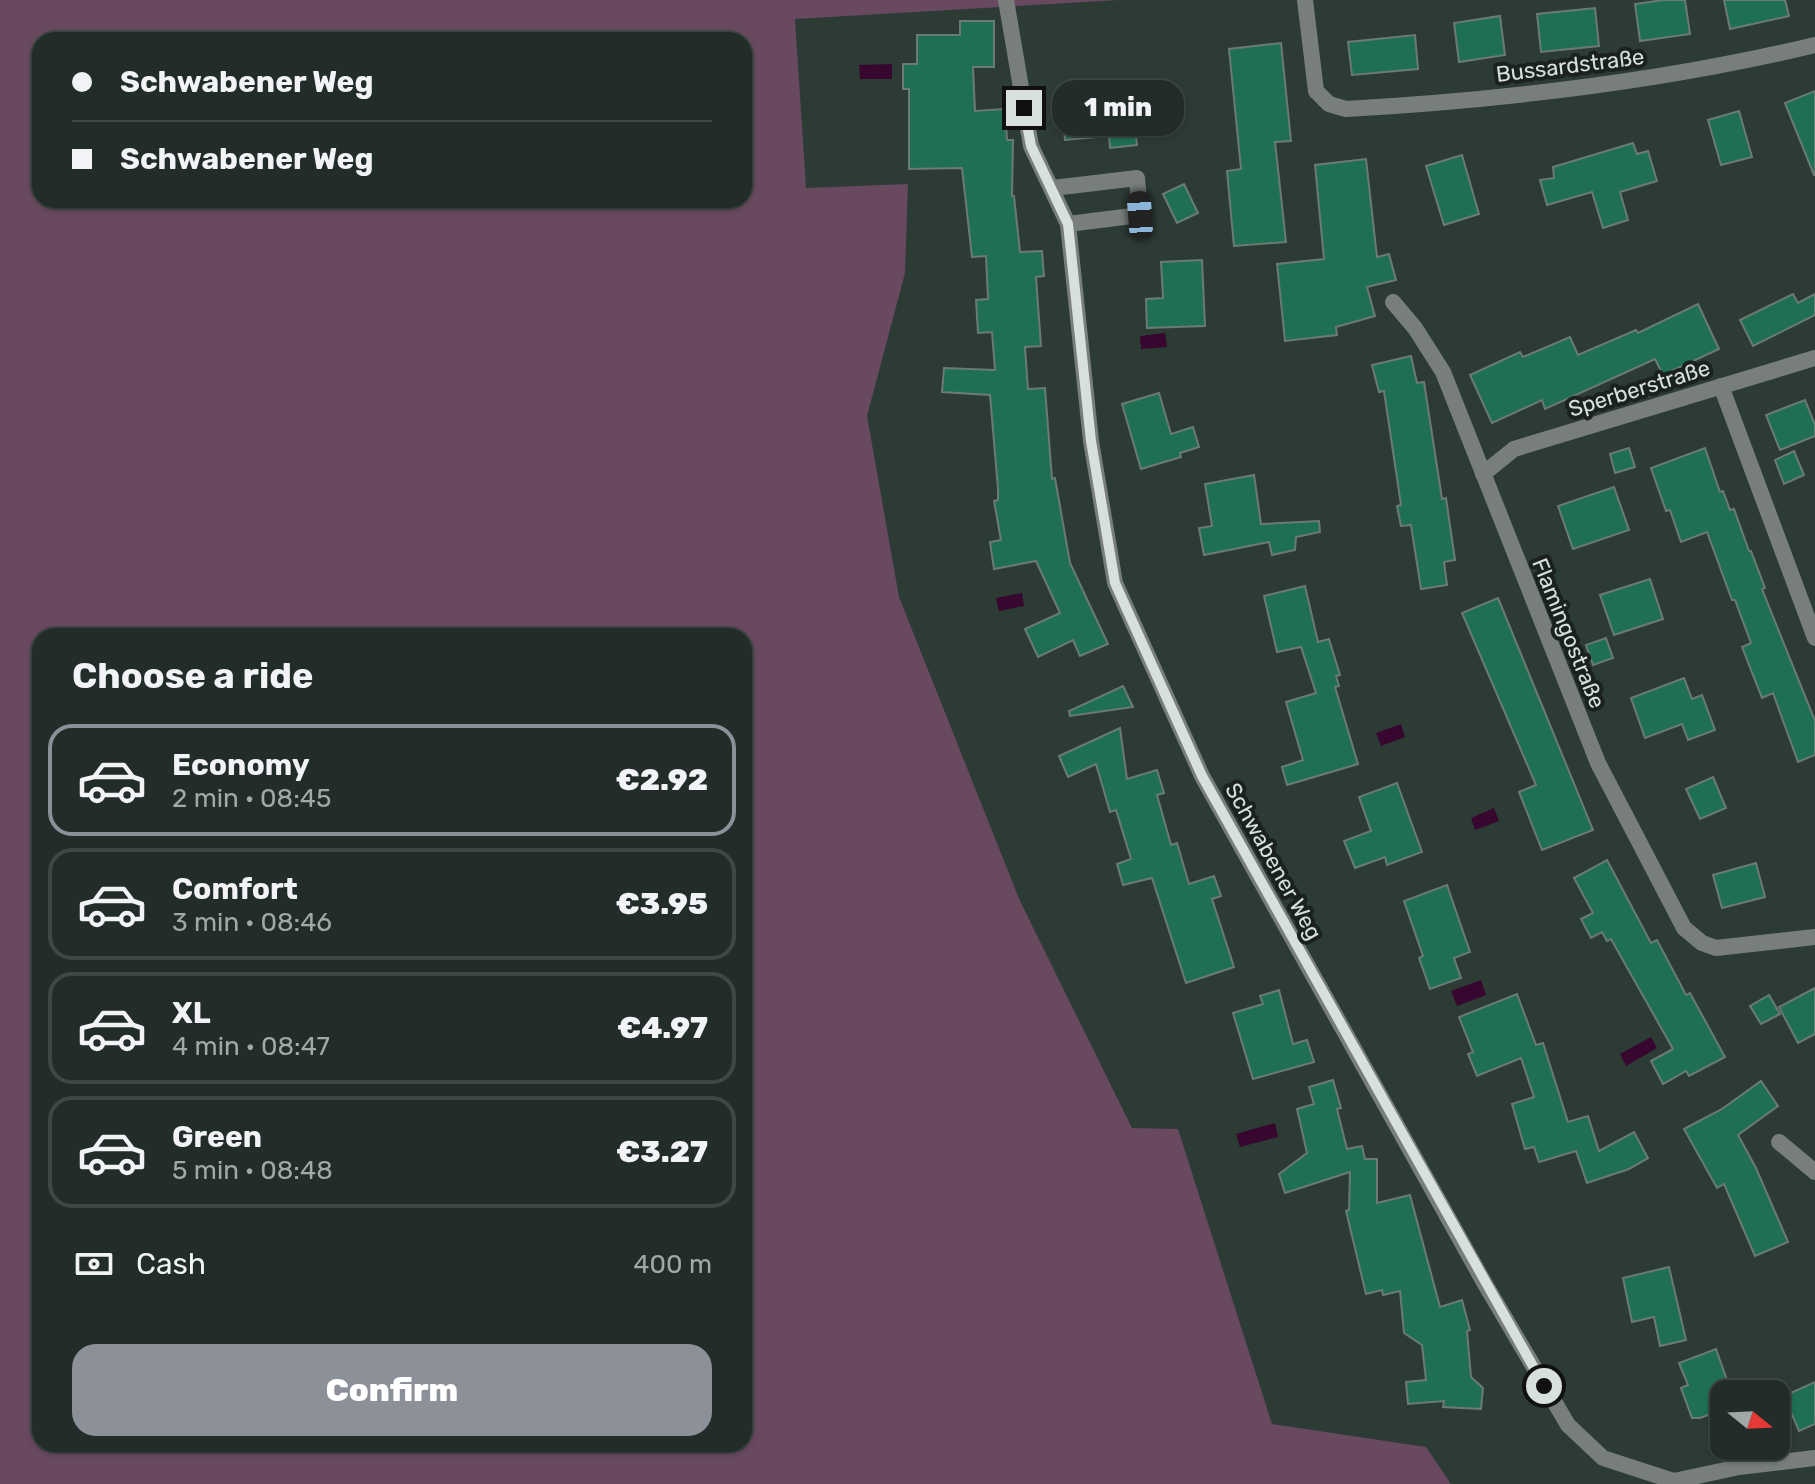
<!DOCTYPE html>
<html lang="en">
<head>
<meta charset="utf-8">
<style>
  body { margin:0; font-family:Rubik,sans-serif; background:#2a3430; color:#f1f3f6; height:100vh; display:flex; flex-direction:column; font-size:30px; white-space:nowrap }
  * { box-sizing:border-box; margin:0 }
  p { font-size:26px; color:#a2a7a8 }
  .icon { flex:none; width:44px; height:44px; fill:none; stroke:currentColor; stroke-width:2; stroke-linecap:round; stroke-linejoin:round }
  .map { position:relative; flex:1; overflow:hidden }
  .side { position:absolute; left:32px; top:628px; width:720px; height:824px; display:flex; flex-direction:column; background:#222c28; border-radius:24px; box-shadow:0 2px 6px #0004,0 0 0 2px #3f4845 }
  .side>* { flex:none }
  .hud { position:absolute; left:32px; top:32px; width:720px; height:176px; border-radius:24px; box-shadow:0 2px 6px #0004,0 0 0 2px #3f4845; display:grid; align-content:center; height:176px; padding:0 40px; background:#222c28 }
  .needle { width:52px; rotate:108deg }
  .controls { position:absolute; left:1710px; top:1380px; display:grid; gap:16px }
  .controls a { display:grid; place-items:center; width:80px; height:80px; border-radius:16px; background:#222c28; box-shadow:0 2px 6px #0004,0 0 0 2px #3f4845; font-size:40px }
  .end { position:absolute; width:36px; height:36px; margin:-18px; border:10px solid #d7e0db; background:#111; box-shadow:0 0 0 4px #111 }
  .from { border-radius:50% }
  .bubble { position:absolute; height:56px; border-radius:24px; background:#222c28; box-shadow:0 2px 6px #0004,0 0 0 2px #3f4845; font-size:26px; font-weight:800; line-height:56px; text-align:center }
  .car { position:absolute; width:24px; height:48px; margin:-24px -12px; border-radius:10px; box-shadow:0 0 6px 2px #0007; background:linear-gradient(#222 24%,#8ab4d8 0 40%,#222 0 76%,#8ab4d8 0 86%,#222 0) }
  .hud b { display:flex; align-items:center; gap:28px; height:76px; font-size:30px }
  .hud b+b { border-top:2px solid #3f4845 }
  .hud i { width:20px; height:20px; background:#f1f3f6 }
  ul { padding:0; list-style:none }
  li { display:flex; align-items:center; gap:24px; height:112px; margin:0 16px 12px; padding:0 24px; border:4px solid #3f4845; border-radius:24px }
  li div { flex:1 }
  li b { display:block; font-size:30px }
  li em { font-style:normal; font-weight:800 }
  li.on { border-color:#8c9099 }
  li>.icon { width:72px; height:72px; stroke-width:1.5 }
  h2 { padding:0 40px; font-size:36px; line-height:96px }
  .pay { display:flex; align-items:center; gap:20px; height:88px; padding:0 40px; font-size:30px }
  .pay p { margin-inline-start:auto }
  .cta { display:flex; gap:16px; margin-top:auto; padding:16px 40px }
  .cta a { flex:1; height:92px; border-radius:24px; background:#8c9099; color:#fff; font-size:32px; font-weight:800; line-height:92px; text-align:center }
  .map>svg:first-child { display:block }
</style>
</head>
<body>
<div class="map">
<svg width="1815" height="1484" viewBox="0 0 1815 1484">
  <rect width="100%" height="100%" fill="#2d3b35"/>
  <path fill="#684960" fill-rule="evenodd" d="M0,0H1119L795,19L806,188L908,184L905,273L867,416L899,597L1020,901L1132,1128L1178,1129L1272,1424L1426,1447L1451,1484H0ZM40,40H744V200H40ZM40,636H744V1444H40Z"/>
  <g fill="#37072f">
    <path d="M892,64V79H860L859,65Z"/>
    <path d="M1165,333L1167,347L1141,349L1140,336Z"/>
    <path d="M1022,593L1024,606L999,611L996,598Z"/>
    <path d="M1401,724L1405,737L1381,746L1376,733Z"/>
    <path d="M1494,808L1499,821L1475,830L1471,818Z"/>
    <path d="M1481,980L1486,995L1457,1006L1451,991Z"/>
    <path d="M1651,1037L1657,1048L1626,1066L1620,1054Z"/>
    <path d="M1275,1123L1278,1137L1240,1147L1236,1134Z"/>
  </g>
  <g fill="#1f7053" stroke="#6b7b73" stroke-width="2">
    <path d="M1663,0H1685L1690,34L1640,41L1635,4Z"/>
    <path d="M1724,0H1785L1789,16L1730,29Z"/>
    <path d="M1595,8L1599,46L1541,52L1537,14Z"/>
    <path d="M1500,16L1505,55L1459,62L1454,23Z"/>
    <path d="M960,21H994V67H973L975,111L1005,109L1007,140H1013L1012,196H1014L1020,252L1042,251L1044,276L1036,277L1041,346L1025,347L1028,389L1045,388L1052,479L1055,478L1070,563L1108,644L1080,656L1073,640L1038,657L1025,629L1060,613L1036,561L994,569L990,542L1001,540L994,501L998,500V489L990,395L942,392L944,368L995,370L992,332L978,333L976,300L988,299L986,256L972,257L962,168L909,169V89H903V64H917V35H960Z"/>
    <path d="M1415,35L1418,69L1352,75L1348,42Z"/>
    <path d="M1281,43L1291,141L1275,142L1286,242L1234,246L1227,171L1241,169L1229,49Z"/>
    <path d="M1086,86L1088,94L1131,89L1137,145L1110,148L1109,136L1065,140L1060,89Z"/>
    <path d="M1815,91V175H1814L1785,103Z"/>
    <path d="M1739,111L1752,157L1721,165L1708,120Z"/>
    <path d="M1633,143L1637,154L1648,151L1657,181L1620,192L1628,220L1603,228L1592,192L1547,205L1540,180L1554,178L1553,167Z"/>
    <path d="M1462,155L1479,214L1444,225L1426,166Z"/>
    <path d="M1366,159L1377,257L1389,254L1396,280L1367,287L1375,316L1336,327L1337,335L1285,341L1277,264L1324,259L1315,165Z"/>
    <path d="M1184,184L1198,213L1177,223L1163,194Z"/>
    <path d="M1202,260L1205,326L1147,328L1146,299L1163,298L1161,262Z"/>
    <path d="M1793,294L1798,303L1815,294V315L1753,346L1740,320Z"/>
    <path d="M1698,304L1719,349L1663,375L1655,359L1545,409L1542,400L1492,423L1470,375L1520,352L1523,357L1570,337L1578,355L1636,330L1638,333Z"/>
    <path d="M1411,356L1417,383L1424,382L1442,499L1446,498L1455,560L1444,562L1447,585L1421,589L1411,525L1401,526L1397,506L1401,505L1384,391L1379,392L1372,365Z"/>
    <path d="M1159,393L1171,434L1193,427L1199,447L1180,453L1181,457L1141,469L1122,404Z"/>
    <path d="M1805,400L1815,425V436L1780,450L1766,415Z"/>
    <path d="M1629,448L1635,467L1615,473L1610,454Z"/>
    <path d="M1705,448L1720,492L1723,491L1730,510L1734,509L1749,551H1751L1765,588L1762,589L1815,721V755L1798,762L1773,693L1762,698L1742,647L1751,643L1735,600H1732L1707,532L1681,542L1670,510L1666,511L1651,468Z"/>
    <path d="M1794,451L1804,475L1784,484L1775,460Z"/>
    <path d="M1254,475L1261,524L1319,521L1320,532L1296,537L1295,550L1272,555L1269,542L1204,555L1199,528L1212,526L1205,484Z"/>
    <path d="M1614,487L1629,530L1573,549L1558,506Z"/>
    <path d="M1650,579L1663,619L1614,635L1600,595Z"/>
    <path d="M1305,586L1318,642L1329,639L1340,675L1336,676L1339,686L1335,687L1358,764L1287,785L1282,767L1303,760L1286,702L1316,693L1301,647L1277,652L1264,596Z"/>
    <path d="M1498,598L1593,830L1542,850L1519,792L1536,785L1462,613Z"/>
    <path d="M1606,638L1613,658L1593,665L1586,645Z"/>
    <path d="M1684,678L1692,699L1702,695L1715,730L1688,740L1682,724L1645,738L1631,698Z"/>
    <path d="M1123,686L1133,707L1070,716L1069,711Z"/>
    <path d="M1120,728L1127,779L1157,770L1164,793L1157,795L1171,845L1177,843L1189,884L1214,876L1221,896L1212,899L1234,967L1186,983L1152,878L1123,885L1117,864L1131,859L1116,810L1110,812L1096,764L1068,777L1059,756Z"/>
    <path d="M1713,777L1726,808L1700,819L1686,789Z"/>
    <path d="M1397,783L1422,852L1387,865L1385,857L1355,868L1344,841L1371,831L1359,797Z"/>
    <path d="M1607,860L1651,943L1657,940L1686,995L1690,993L1725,1057L1689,1076L1686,1071L1663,1084L1651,1061L1673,1049L1611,939L1607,941L1602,932L1591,938L1581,919L1593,913L1574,878Z"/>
    <path d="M1756,863L1765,897L1722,908L1713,875Z"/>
    <path d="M1447,885L1470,952L1454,958L1461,978L1430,989L1419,958L1423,956L1404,901Z"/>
    <path d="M1815,988V1034L1798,1043L1779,1007Z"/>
    <path d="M1279,990L1293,1044L1307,1040L1314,1062L1253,1079L1233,1013L1263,1004L1260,996Z"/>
    <path d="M1517,994L1536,1045L1543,1043L1568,1122L1588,1116L1599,1151L1634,1132L1648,1158L1629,1169L1587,1183L1576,1151L1539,1162L1534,1147L1525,1149L1512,1104L1534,1097L1521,1058L1477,1076L1468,1054L1473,1052L1459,1017Z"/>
    <path d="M1769,995L1780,1014L1761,1024L1750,1006Z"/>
    <path d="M1333,1080L1341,1108L1337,1109L1347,1149L1362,1146L1365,1159H1377V1203L1410,1195L1440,1307L1462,1300L1470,1330L1467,1331L1471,1377L1483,1388L1481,1409L1443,1407L1444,1401L1408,1404L1406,1382L1426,1380L1422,1345L1404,1333L1400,1291L1383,1295L1382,1290L1366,1294L1346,1211L1349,1210L1350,1172L1285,1193L1279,1174L1307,1153L1297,1109L1314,1104L1309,1087Z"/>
    <path d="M1761,1081L1778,1106L1738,1135L1756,1168L1788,1242L1755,1256L1724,1184L1717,1188L1684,1129L1722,1109Z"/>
    <path d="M1669,1267L1686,1340L1660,1346L1654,1317L1632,1322L1623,1278Z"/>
    <path d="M1716,1349L1732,1394H1724V1409L1700,1418H1692L1681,1388L1688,1385L1679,1363Z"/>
    <path d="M1815,1382V1424L1799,1431L1784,1396Z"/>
  </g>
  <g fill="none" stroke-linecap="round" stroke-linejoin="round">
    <g stroke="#787f7b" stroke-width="16">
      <path d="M1006,0L1031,146L1068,224L1091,441L1115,583L1202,776L1485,1284L1568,1425L1603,1458L1674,1481L1739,1467L1815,1458"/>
      <path d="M1305,0L1316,91L1329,104L1346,109C1504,100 1661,82 1815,45"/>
      <path d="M1053,188L1137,178L1140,215L1068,224"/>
      <path d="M1393,302L1415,328L1443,372L1598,763L1684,928L1702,943L1716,948L1815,937"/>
      <path d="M1721,386L1815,638"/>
      <path d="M1483,474L1514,449L1815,358"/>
      <path d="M1779,1142L1815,1172"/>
    </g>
  </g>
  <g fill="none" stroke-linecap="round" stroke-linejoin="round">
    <path stroke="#d7e0db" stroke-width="10" d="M1024,108L1031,146L1068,224L1091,441L1115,583L1202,776L1544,1386"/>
  </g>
  <g text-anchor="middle" stroke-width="8" stroke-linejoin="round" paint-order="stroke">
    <g font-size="22" fill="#d7e0db" stroke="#1a211e">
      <text transform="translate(1570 65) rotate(-7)" y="8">Bussardstraße</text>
      <text transform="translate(1639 388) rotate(-17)" y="8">Sperberstraße</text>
      <text transform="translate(1569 633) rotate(68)" y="8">Flamingostraße</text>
      <text transform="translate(1274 861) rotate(61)" y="8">Schwabener Weg</text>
    </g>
  </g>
</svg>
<div class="controls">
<a><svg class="needle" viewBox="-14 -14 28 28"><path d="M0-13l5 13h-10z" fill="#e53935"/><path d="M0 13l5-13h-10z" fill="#a2a7a8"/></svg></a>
</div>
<i class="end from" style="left:1544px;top:1386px"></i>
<i class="end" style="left:1024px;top:108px"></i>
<div class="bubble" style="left:1052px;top:80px;width:132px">1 min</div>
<i class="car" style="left:1140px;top:215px;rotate:356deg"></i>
<div class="hud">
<b><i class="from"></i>Schwabener Weg</b>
<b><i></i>Schwabener Weg</b>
</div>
<section class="side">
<h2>Choose a ride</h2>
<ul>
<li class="on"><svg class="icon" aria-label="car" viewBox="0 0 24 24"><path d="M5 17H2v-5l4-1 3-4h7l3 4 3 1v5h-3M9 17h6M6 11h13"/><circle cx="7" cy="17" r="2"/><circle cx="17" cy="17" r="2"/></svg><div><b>Economy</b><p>2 min · 08:45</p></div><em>€2.92</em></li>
<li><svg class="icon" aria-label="car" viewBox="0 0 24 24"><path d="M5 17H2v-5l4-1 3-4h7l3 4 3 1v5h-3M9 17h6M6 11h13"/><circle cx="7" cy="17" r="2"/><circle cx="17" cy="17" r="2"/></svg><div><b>Comfort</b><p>3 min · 08:46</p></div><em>€3.95</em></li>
<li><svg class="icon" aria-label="car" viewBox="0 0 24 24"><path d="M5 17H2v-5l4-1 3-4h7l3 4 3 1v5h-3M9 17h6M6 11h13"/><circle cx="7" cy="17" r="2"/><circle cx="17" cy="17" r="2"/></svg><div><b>XL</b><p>4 min · 08:47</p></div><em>€4.97</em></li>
<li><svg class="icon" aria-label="car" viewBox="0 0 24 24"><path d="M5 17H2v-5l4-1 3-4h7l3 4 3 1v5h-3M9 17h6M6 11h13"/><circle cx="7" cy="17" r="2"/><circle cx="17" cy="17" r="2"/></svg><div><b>Green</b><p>5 min · 08:48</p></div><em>€3.27</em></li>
</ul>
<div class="pay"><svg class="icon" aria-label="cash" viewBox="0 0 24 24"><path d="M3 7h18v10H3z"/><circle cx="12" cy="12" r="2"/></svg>Cash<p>400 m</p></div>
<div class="cta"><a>Confirm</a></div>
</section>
</div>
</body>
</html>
